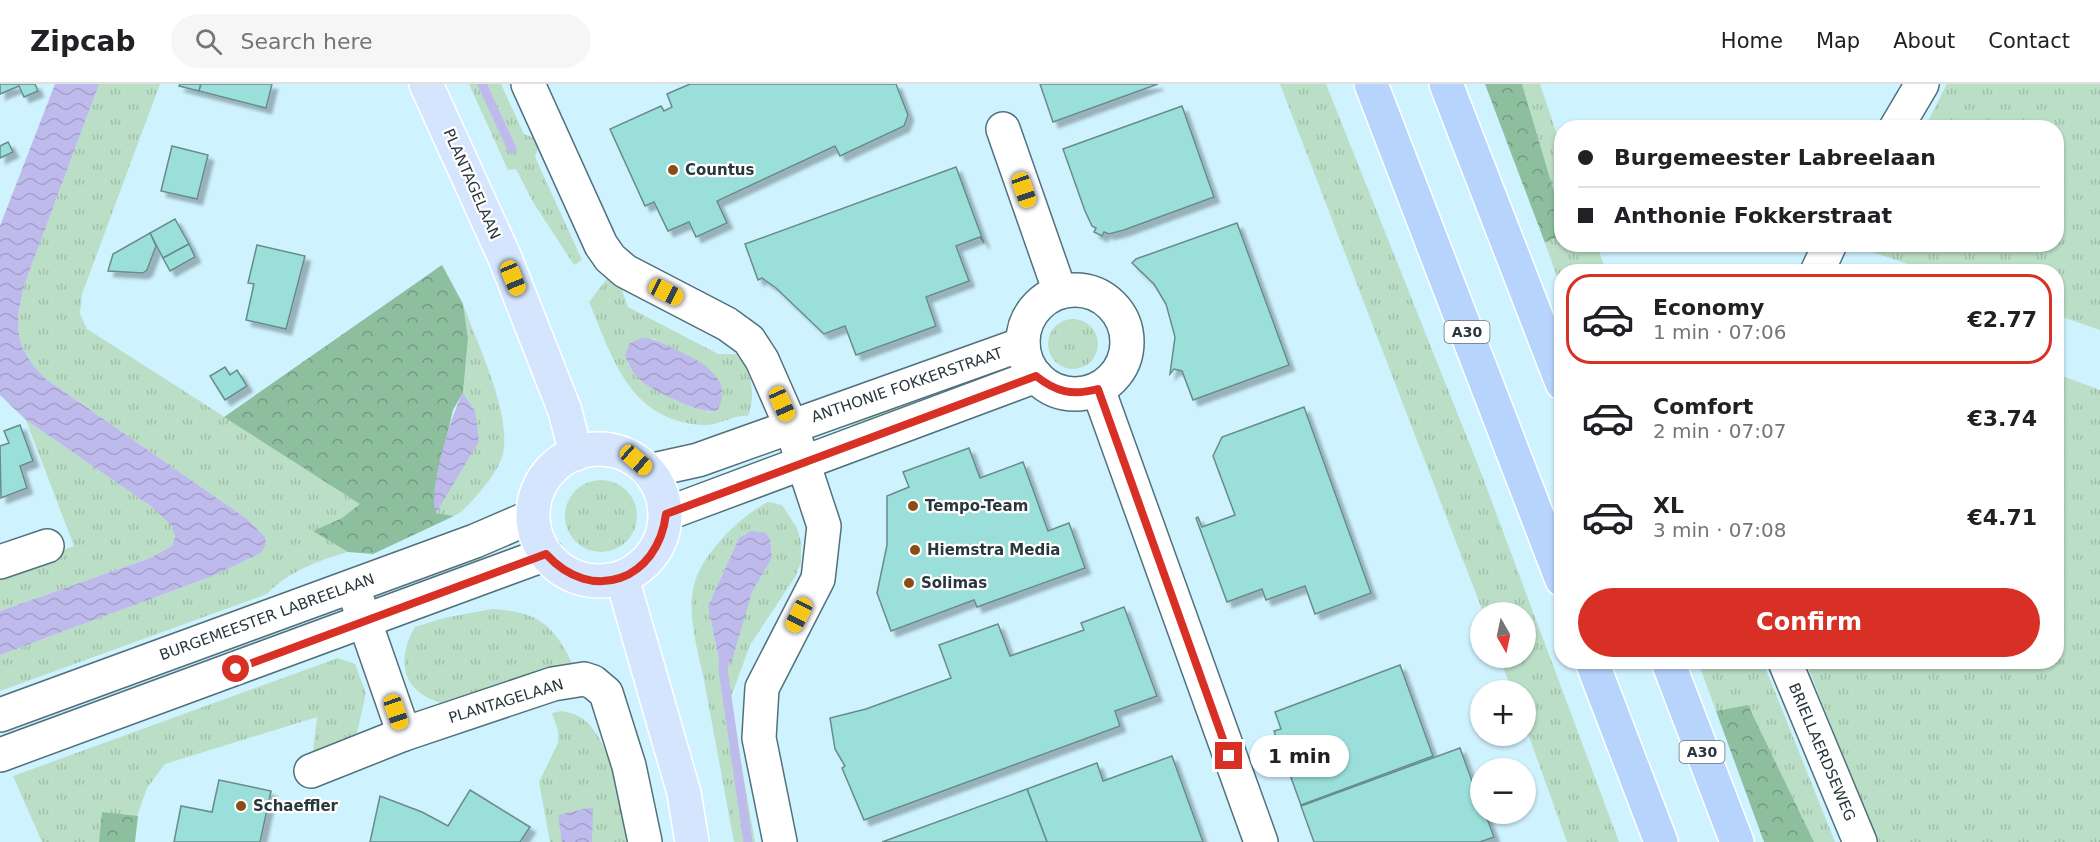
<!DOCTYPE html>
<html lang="en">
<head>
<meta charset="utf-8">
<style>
  body { margin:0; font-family:"DejaVu Sans",sans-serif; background:#f6f6f6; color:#202124; height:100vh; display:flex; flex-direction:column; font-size:22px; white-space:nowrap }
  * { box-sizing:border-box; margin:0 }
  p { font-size:20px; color:#757577 }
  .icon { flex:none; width:33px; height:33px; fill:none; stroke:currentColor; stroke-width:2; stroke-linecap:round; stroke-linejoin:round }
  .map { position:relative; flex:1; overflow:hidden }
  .drawer { position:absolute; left:1554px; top:180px; width:510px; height:405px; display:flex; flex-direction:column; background:#fff; border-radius:24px; box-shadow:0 2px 4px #0004 }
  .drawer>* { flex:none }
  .top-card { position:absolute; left:1554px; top:36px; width:510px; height:132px; border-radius:24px; box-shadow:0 2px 4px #0004; display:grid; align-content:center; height:132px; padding:0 24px; background:#fff }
  .needle { width:39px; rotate:171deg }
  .controls { position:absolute; left:1470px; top:518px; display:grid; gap:12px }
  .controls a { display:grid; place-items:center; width:66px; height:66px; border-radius:50%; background:#fff; box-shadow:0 2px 4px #0004; font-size:30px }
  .end { position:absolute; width:27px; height:27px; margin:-14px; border:8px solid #d93025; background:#fff; box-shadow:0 0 0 3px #fff }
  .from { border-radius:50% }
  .bubble { position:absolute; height:42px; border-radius:21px; background:#fff; box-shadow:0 2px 4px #0004; font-size:20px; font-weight:800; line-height:42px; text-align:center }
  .car { position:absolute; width:18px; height:36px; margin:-18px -9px; border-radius:8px; box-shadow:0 0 4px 2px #0007; background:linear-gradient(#f5c518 24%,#345 0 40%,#f5c518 0 76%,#345 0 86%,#f5c518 0) }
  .top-card b { display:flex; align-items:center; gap:21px; height:57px; font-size:22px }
  .top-card b+b { border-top:2px solid #e0e0e0 }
  .top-card i { width:15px; height:15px; background:#202124 }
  ul { padding:10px 0 0; list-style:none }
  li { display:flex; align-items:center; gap:18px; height:90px; margin:0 12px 9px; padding:0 12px; border:3px solid transparent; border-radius:24px }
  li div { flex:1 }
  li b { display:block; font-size:22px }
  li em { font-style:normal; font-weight:800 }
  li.selected { border-color:#d93025 }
  li>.icon { width:54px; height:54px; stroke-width:1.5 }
  .primary-button { display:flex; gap:12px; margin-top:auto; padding:12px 24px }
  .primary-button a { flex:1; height:69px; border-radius:36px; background:#d93025; color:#fff; font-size:24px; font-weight:800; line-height:69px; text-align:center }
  header { display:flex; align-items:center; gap:36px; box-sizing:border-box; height:84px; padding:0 30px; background:#fff; border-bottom:2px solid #e0e0e0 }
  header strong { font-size:28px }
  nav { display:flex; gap:33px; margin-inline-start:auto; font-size:21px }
  .search { width:420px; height:54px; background:#f6f6f6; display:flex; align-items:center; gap:15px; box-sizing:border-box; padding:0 21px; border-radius:33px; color:#757577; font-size:22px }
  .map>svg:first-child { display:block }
</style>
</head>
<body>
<header>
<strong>Zipcab</strong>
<div class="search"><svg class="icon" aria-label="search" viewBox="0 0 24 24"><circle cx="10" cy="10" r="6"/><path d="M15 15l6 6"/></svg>Search here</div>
<nav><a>Home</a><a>Map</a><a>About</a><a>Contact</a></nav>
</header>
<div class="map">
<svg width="2100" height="758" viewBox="0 0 2100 758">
  <defs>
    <pattern id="grass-tufts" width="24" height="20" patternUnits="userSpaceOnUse" patternTransform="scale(1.5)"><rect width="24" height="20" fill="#bbdec6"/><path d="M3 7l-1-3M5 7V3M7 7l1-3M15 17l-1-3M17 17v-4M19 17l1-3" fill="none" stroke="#a1bfab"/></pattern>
    <pattern id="forest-crowns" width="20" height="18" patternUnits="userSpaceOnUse" patternTransform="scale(1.5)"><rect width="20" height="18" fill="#8dbe9e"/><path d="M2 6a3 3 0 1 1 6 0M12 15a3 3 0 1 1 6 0" fill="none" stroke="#739b82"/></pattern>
    <pattern id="water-waves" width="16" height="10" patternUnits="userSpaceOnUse" patternTransform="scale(1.5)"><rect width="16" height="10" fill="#bfbaec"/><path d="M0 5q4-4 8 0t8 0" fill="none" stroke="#a4a0cb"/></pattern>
    <filter id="shadow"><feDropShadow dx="5.5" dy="5.5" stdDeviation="1.5" flood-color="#0004"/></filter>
  </defs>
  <rect width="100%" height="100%" fill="#cff2ff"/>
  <g fill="url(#grass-tufts)" fill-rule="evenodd">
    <path d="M99,0H160L82,210L80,230L87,245L361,420L342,434L314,447L348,468C320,476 287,488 267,510L0,607V571L215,491L261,469L247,435L46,295C13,263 14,241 25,199Z"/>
    <path d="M469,0H501L524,50L534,54L539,62L535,73L582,176L574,181L533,118L516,85L508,86Z"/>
    <path d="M1280,0H1326L1480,386L1619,758H1567L1526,644V606H1512L1499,573H1526V528H1483Z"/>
    <path d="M1522,0H1540L1561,63V131Z"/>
    <path d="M1947,0H2100V246L2057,231L2056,188L1928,187L1863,165L1865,160H2056V44L1925,43Z"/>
    <path d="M1561,151L1562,160L1597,161L1606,187L1562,188L1561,204L1545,159Z"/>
    <path d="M609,192L622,206L628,223L718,270H736C752,288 756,310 748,332C734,330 719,342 703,341C630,337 613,275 589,218ZM652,254L661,259L711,329C678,313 650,312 627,279Z"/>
    <path d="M463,220C477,260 516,337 501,376C493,395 475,414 461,428L454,432L436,429L475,327L463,309L468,254Z"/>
    <circle cx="1073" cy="260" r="25"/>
    <path d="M1003,278L1007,291L854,347L849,334Z"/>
    <path d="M2057,290L2100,306V758H1877L1806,578H2056Z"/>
    <path d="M26,336L152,423L172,441L175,453L172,462L150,474L0,527V490L74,462Z"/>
    <circle cx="601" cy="432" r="36"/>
    <path d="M768,418L782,421L797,444L801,458V478L795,493L750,561L730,616L755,758H734C724,704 714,650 704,596C698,568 688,535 693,506C698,473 740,432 768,418ZM766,449L770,455L772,474L752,508L723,584L720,581L708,522L739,454Z"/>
    <path d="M492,525C538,528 553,540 573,581L446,620C404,611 394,579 415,543L444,534Z"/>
    <path d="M338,574L355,580L366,609L357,649L341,660L313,667L317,633L165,680L147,704L128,758H42L13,692Z"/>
    <path d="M1698,578H1763L1835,758H1814L1748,621L1716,627Z"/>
    <path d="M561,627C566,628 573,629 578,632C610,648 624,725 631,758H550L539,698L558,659V647L552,629Z"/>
  </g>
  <g fill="url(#forest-crowns)">
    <path d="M1485,0H1522L1561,131V151L1545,159Z"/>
    <path d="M442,181L463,220L468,254L463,309L453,326L446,356L436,429L454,432L373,470L348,468L313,447L342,434L360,420L224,333Z"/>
    <path d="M1748,621L1814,758H1764L1716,627Z"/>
    <path d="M102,728L138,732L135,758H99Z"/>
  </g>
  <g fill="url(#water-waves)">
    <path d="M55,0H99L25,199C14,241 13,263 46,295L247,435L265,453L266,460L261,469L215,491L0,571V527L150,474L172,462L175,453L172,442L152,423L26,336L0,311V142Z"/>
    <path d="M642,254C653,254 662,259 672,264C697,275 735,292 718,326C707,333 656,308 644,299C635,292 628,282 625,271L630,259Z"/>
    <path d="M463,309L475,327L479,357L436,429C427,409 451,330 463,309Z"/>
    <path d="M751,447L766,449L770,455L772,474L752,508L732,576L723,585L720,581L708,522L739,454Z"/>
    <path d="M593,723L592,758H562L558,731Z"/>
  </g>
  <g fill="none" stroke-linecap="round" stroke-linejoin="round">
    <g stroke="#bfbaec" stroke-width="9">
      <path d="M482,0L512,65"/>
      <path d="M725,573L723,585L748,758"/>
    </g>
  </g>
  <g fill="#9adfd9" stroke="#688c89" stroke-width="1.5" filter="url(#shadow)">
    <path d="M0,0H35L38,7L24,13L19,2L0,10Z"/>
    <path d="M180,0H201L199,7L179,2Z"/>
    <path d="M201,0H272L266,24L199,7Z"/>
    <path d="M690,0H896L908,31L904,42L840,72L835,62L717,117L727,139L696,153L689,138L668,147L654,118L645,122L610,45L661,22L664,27L672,23L667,10Z"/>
    <path d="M1040,0H1158L1053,38Z"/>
    <path d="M1182,22L1214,113L1124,146L1109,150L1104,148L1102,152L1094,148L1096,144L1092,142L1085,127L1063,65Z"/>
    <path d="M8,58L13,68L0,74V62Z"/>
    <path d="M172,62L208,71L197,115L161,107Z"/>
    <path d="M956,83L984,159L980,153L956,162L969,197L926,213L936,242L856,271L845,242L824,250L776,204L762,194L758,196L745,160Z"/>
    <path d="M175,135L189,160L163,174L150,149Z"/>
    <path d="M1237,139L1289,281L1193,316L1182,287L1174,285L1170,290L1175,253L1166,220L1154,200L1132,179L1136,175Z"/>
    <path d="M150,149L156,162L147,186L143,189L108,187L113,170Z"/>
    <path d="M189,160L195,173L170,187L163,174Z"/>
    <path d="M257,161L305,172L286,245L246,236L254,200L248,199Z"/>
    <path d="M225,283L230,291L237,286L247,302L225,316L210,292Z"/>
    <path d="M1304,323L1371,509L1315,530L1305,502L1266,516L1262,505L1227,518L1196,434L1198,433L1202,443L1235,431L1213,372L1222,353Z"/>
    <path d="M20,341L33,377L20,382L27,404L1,414L0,362L9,359L4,347Z"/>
    <path d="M969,364L980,394L1023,378L1048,447L1069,439L1085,484L977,523L974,516L891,547L877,509L887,461V412L909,403L903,388Z"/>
    <path d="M1124,523L1157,612L1115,627L1120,642L864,736L842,684L845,682L835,665L830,634L866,625L951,594L939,561L998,540L1010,572L1084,546L1081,539Z"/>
    <path d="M1400,581L1433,672L1301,721L1274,647L1281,645L1275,628Z"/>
    <path d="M1460,664L1480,719V729H1485L1494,753L1480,758H1314L1301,722Z"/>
    <path d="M1172,672L1203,758H1047L1027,705L1097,679L1103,697Z"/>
    <path d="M219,696L271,707L260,758H174L181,722L212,728Z"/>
    <path d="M1027,705L1047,758H882Z"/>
    <path d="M470,706L530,743L520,758H370L380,712L422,728L448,742Z"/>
  </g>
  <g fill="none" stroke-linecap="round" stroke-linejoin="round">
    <defs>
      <g id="minor">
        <path d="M528,0L601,161L610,174L625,187L727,240L749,256L762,276L791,342L824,442L818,495L762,604L759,654L780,758"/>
        <path d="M1896,44L1922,0"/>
        <path d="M1003,45L1060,208"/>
        <path d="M1817,188L1830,160"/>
        <circle cx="1075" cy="258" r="52"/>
        <path d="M1098,305L1261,758"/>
        <path d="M648,387L698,376L1023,260"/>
        <path d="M666,430L1036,292"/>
        <path d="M0,478L47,462"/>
        <path d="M358,518L404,650L553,600L584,595L593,598L606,609L629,682L645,758"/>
        <path d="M1785,578L1860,758"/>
        <path d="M0,631L475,457L533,432"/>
        <path d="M0,671L546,470"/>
        <path d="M311,687L404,650"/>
      </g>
      <g id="major">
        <path d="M426,0L505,174L565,327L576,370"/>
        <circle cx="599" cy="431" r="66"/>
        <path d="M622,494L684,709L692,758"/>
      </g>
      <g id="highway">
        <path d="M1371,0L1562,496"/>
        <path d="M1446,0L1562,299"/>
        <path d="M1592,578L1661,758"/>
        <path d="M1668,578L1737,758"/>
      </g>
    </defs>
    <use href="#minor" stroke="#51717c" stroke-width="36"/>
    <use href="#major" stroke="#fff" stroke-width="36"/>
    <use href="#highway" stroke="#fff" stroke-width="36"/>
    <use href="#minor" stroke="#fff" stroke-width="33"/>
    <use href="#major" stroke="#d4e5fd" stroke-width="33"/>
    <use href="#highway" stroke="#b7d4fc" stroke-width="33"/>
  </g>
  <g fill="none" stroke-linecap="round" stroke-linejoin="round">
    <path stroke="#d93025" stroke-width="8" d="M236,585L546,470C592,521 658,496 666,430L1036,292C1056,308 1072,312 1098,305L1229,672"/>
  </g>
  <g fill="#8c4c16" stroke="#fff" stroke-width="2">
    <circle cx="673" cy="86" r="6"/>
    <circle cx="913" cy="422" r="6"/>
    <circle cx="915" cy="466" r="6"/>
    <circle cx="909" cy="499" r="6"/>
    <circle cx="241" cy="722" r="6"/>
  </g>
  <g text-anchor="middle" stroke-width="4.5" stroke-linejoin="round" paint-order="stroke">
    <g fill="#fff" stroke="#697376" stroke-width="1.5">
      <rect x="1444.5" y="237" width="45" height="22" rx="4.5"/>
      <rect x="1679.5" y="657" width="45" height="22" rx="4.5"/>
    </g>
    <g font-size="14" font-weight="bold" fill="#29373c">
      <text x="1467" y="253">A30</text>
      <text x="1702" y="673">A30</text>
    </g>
    <g font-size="15" font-weight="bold" fill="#29373c" stroke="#fff" text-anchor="start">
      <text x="685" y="91">Countus</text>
      <text x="925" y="427">Tempo-Team</text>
      <text x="927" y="471">Hiemstra Media</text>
      <text x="921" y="504">Solimas</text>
      <text x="253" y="727">Schaeffler</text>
    </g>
    <g font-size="15" fill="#29373c" stroke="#fff">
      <text transform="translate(472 100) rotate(66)" y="5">PLANTAGELAAN</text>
      <text transform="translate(907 301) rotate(-19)" y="5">ANTHONIE FOKKERSTRAAT</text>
      <text transform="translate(267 533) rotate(-20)" y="5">BURGEMEESTER LABREELAAN</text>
      <text transform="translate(506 617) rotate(-17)" y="5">PLANTAGELAAN</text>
      <text transform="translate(1822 668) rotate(67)" y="5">BRIELLAERDSEWEG</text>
    </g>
  </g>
</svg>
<div class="controls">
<a><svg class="needle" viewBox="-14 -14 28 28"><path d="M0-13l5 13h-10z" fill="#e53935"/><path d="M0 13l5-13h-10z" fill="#757577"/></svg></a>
<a>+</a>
<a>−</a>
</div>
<i class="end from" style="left:236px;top:585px"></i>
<i class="end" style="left:1229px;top:672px"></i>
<div class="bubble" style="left:1250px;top:651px;width:99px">1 min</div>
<i class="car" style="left:1024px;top:106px;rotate:161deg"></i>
<i class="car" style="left:513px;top:194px;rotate:158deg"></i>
<i class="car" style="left:666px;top:208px;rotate:117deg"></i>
<i class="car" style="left:782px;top:320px;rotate:156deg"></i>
<i class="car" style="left:636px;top:376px;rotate:131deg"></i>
<i class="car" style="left:799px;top:531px;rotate:207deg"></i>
<i class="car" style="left:396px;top:628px;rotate:161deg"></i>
<div class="top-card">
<b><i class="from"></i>Burgemeester Labreelaan</b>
<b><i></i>Anthonie Fokkerstraat</b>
</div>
<section class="drawer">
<ul>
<li class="selected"><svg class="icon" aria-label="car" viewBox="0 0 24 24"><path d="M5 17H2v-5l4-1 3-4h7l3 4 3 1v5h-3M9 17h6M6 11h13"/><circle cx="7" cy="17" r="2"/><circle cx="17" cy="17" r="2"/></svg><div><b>Economy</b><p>1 min · 07:06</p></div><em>€2.77</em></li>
<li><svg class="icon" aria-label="car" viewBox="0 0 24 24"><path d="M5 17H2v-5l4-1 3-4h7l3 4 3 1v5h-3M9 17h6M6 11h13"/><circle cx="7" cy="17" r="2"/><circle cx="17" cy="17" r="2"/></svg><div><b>Comfort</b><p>2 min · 07:07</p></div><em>€3.74</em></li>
<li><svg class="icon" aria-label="car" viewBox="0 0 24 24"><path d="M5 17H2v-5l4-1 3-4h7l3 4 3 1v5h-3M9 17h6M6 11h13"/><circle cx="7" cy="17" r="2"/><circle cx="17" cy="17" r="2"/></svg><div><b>XL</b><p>3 min · 07:08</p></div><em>€4.71</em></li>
</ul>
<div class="primary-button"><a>Confirm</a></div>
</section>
</div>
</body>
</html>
